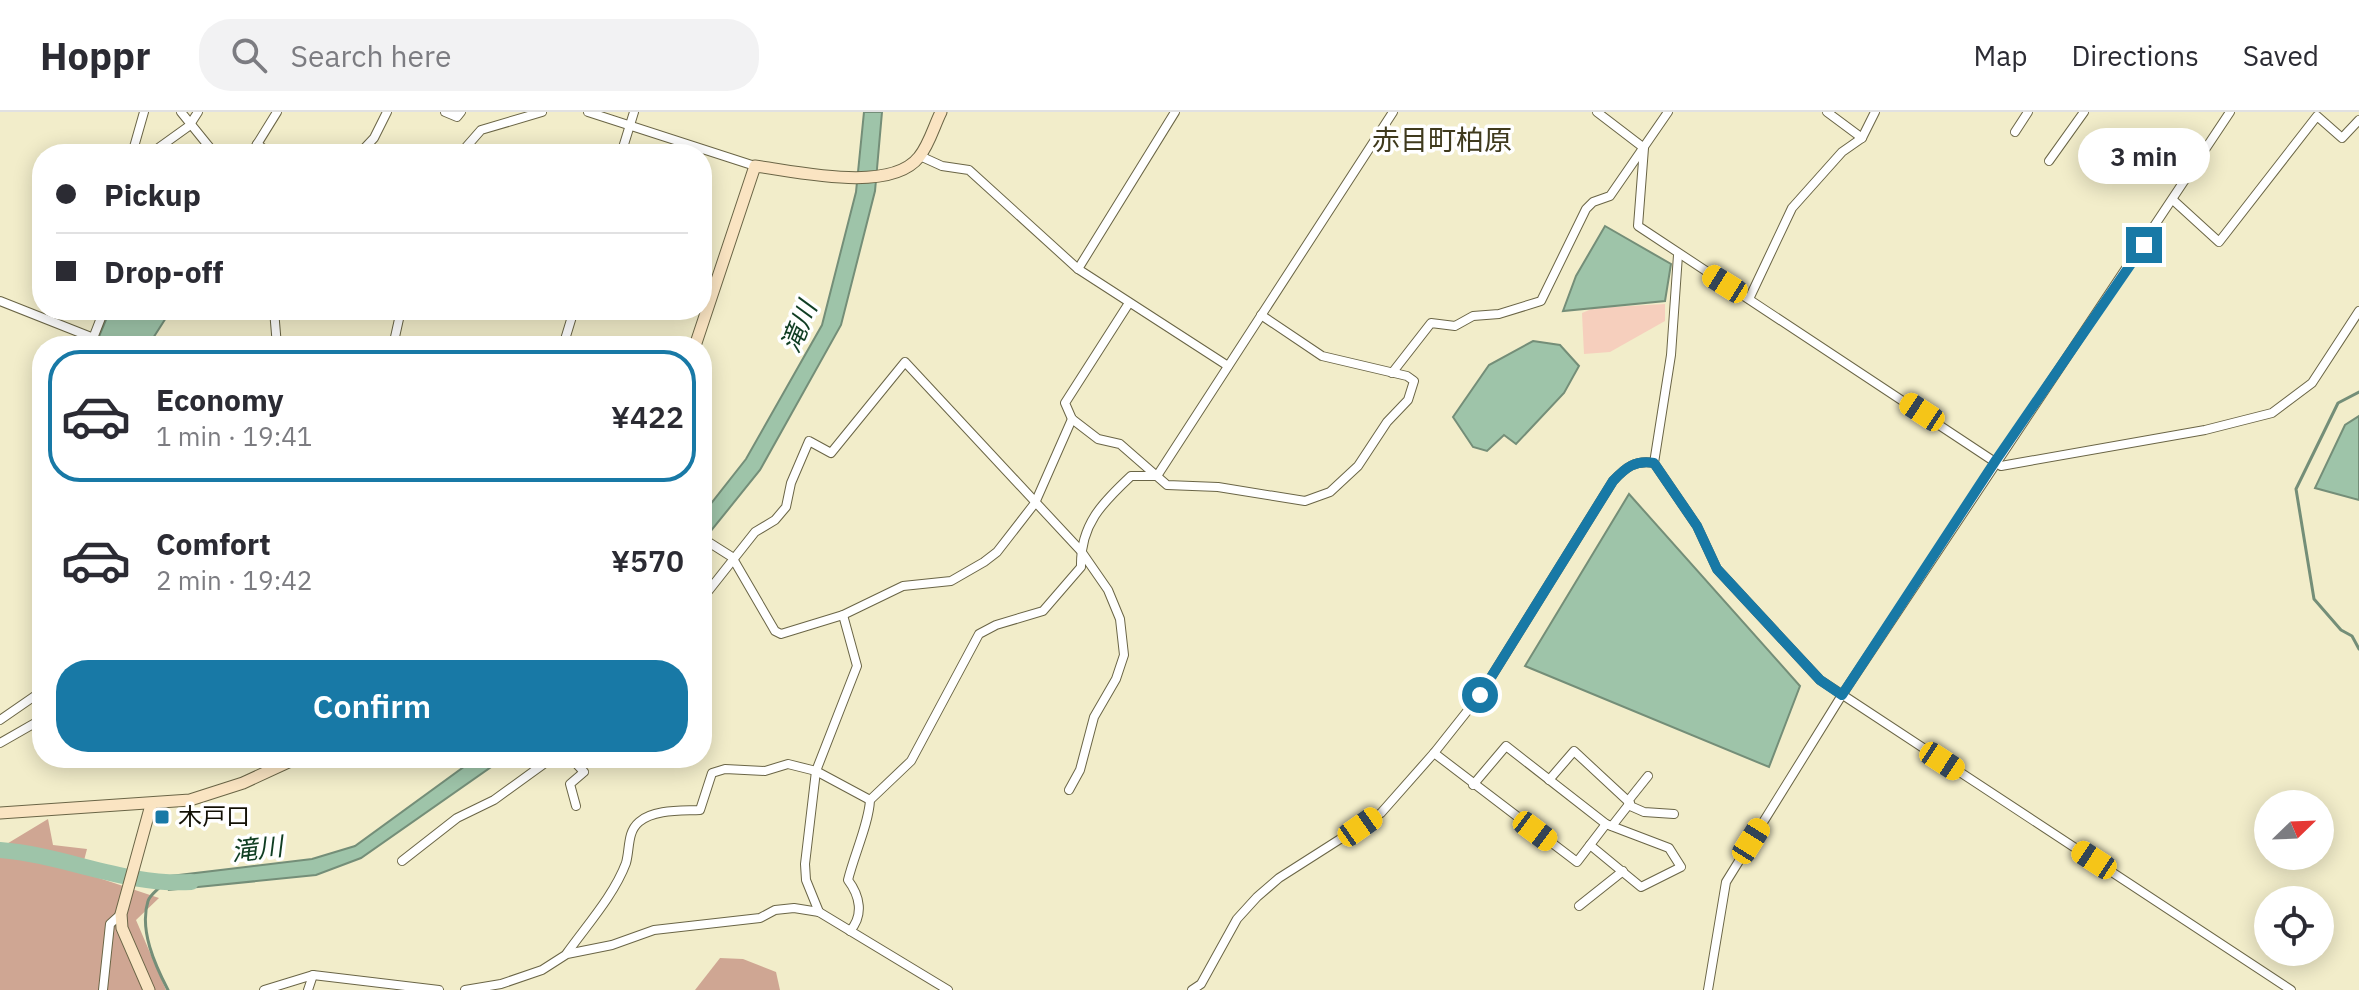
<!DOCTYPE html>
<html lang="en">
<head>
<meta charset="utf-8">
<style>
  body { margin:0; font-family:"IBM Plex Sans","Noto Sans JP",sans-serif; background:#f2f2f3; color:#2b2b33; height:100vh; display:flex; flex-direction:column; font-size:30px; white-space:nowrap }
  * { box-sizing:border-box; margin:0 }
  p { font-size:26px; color:#7c7c81 }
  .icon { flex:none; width:44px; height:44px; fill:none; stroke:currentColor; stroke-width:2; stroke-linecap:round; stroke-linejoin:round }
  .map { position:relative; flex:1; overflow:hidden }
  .panel { position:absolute; left:32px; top:224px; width:680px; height:432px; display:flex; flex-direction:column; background:#fff; border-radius:32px; box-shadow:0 4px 20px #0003 }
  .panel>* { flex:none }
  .hud { position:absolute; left:32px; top:32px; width:680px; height:176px; border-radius:32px; box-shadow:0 4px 20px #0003; display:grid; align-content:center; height:176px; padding:0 24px; background:#fff }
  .needle { width:52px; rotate:67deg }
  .buttons { position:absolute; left:2254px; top:678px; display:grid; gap:16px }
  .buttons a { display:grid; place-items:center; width:80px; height:80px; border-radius:50%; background:#fff; box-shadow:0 4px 20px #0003; font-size:40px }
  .end { position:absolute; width:36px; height:36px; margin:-18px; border:10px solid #1879a6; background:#fff; box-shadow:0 0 0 4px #fff }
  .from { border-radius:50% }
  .bubble { position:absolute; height:56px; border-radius:28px; background:#fff; box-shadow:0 4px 20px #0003; font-size:26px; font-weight:600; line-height:56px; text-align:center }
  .car { position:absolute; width:24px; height:48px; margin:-24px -12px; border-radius:10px; box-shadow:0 0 6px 2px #0007; background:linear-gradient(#f5c518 24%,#345 0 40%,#f5c518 0 76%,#345 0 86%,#f5c518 0) }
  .hud b { display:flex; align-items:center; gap:28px; height:76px; font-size:30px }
  .hud b+b { border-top:2px solid #e1e1e2 }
  .hud i { width:20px; height:20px; background:#2b2b33 }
  ul { padding:14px 0 0; list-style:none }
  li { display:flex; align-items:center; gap:24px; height:132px; margin:0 16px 12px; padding:0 8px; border:4px solid transparent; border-radius:32px }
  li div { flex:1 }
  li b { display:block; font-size:30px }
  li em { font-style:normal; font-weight:600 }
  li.selected { border-color:#1879a6 }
  li>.icon { width:72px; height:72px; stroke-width:1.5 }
  .cta { display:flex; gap:16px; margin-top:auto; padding:16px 24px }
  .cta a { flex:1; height:92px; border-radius:32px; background:#1879a6; color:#fff; font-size:32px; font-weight:600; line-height:92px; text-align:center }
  header { display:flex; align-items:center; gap:48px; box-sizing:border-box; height:112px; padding:0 40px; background:#fff; border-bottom:2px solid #e1e1e2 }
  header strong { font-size:38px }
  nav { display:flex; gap:44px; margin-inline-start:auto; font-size:28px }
  .search { width:560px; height:72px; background:#f2f2f3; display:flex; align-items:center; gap:20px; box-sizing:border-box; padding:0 28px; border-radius:32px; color:#7c7c81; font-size:30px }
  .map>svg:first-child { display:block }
</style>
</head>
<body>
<header>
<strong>Hoppr</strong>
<div class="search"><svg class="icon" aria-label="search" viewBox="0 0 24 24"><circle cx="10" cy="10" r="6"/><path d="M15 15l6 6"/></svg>Search here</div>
<nav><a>Map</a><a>Directions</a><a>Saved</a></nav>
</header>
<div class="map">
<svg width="2359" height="878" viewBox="0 0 2359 878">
  <rect width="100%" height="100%" fill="#f2edca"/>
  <path fill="#f6cfbd" d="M1665,192V209L1610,240L1584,242L1582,201L1594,196Z"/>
  <g fill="#cfa693">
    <path d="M48,707L53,733L87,737L81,760L159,786L136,808L166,878H0V736Z"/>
    <path d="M720,846L743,847L776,860L780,878H695Z"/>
  </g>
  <g fill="#9ec4a9" stroke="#748e78" stroke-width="2">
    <path d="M864,0H882L875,79L841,213L760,358L702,430V403L746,347L822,213L856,80Z"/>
    <path d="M1605,114L1671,152L1665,189L1563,199L1576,164Z"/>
    <path d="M110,198H171L148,234H95Z"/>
    <path d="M1533,229L1560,233L1579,254L1564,281L1516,332L1504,323L1487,339L1473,335L1453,305L1489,253Z"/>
    <path d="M2359,304V388L2315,376L2345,313Z"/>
    <path d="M1629,382L1800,574L1769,655L1525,554Z"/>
    <path d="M476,646H504L361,746L316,763L169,778L171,764L312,747L355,734Z"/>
  </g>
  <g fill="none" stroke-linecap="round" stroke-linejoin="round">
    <g stroke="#748e78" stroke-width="3">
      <path d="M2359,280L2338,291L2296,377L2314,487L2341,518L2352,524L2359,537"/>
      <path d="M165,769C161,776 150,782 148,789C139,818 155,853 168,878"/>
    </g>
    <path stroke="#9ec4a9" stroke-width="16" d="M0,738C65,743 125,774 191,770"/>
    <defs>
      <g id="street">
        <path d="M181,0L215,42"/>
        <path d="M445,0L457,5L461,0"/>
        <path d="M588,0L755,54"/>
        <path d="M1597,0L1644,36L1638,114L2001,354L2205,318L2272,301L2312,271L2359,199"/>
        <path d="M1827,0L1862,26"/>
        <path d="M2015,20L2028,0"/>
        <path d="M257,32L271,42"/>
        <path d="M132,42L144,0"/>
        <path d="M150,42L189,14L198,0"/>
        <path d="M251,42L277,0"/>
        <path d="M359,42L374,26L387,0"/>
        <path d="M460,42L481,18L542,0"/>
        <path d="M621,42L634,0"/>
        <path d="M920,44L942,54L969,58L1078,157L1228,254"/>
        <path d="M2049,49L2084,0"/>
        <path d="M2173,88L2219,130L2317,4L2342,26L2359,8"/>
        <path d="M1678,143L1671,243L1654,351L1697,414L1717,457L1820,568L2291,878"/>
        <path d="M1078,157L1175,0"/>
        <path d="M1749,187L1792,96L1842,40L1862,26L1875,0"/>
        <path d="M0,189L91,225"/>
        <path d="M1129,191L1065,291L1072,307L1098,327L1120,332L1167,373L1218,375L1305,389L1330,380L1358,354L1387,310L1408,288L1414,269L1407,264L1322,244L1261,203"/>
        <path d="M274,198L277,234"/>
        <path d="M90,234L104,198"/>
        <path d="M393,234L401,198"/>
        <path d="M563,234L574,198"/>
        <path d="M1392,261L1431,211L1455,214L1473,204L1499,202L1541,189L1586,97L1593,90L1610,84L1668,0"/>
        <path d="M1157,364L1393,0"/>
        <path d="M702,426L732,445L775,519L781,522L843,503L903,474L951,469L984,450L997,440L1035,391L1072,307"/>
        <path d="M702,487L755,420L775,408L786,395L791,371L809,329L831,341L905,250L1081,439L1108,478L1120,507L1124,543L1116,567L1094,605L1080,658L1069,678"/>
        <path d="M0,608L42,579"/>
        <path d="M0,631L42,607"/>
        <path d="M1434,641L1577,750L1606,712"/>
        <path d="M571,646L584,660L570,672L576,694"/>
        <path d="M1549,668L1574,639L1630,691L1612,714"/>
        <path d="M1473,673L1506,634L1606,712L1669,736L1681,755L1641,775L1590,733"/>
        <path d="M1628,689L1648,664"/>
        <path d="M1628,693L1644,700L1674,702"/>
        <path d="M402,749L457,706L494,688L552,646"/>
        <path d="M1579,794L1623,759"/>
        <path d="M819,800L806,768L805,752L816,659L857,554L843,503"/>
        <path d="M850,819C864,803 860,784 848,768C854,743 869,711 870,688L911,649L979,522L996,513L1043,499L1081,455C1080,413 1102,391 1131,364H1156"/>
        <path d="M567,841C587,813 614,783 626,751C630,737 627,720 639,710C654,697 682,699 700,698L712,661L725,657L765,659L788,652L816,659L870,688"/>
        <path d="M103,878L110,812L121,802"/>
        <path d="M264,878L313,863L439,878"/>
        <path d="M308,878L313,863"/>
        <path d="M465,878L501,872L542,858L567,842L612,833L654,818L760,806L775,798L794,796L819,800L948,878"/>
        <path d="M1192,878L1201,872L1237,807L1257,785L1279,766L1381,701L1434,641L1480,583L1613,369C1626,355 1635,348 1654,351"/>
        <path d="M1708,878L1726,770L1842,583L2230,0"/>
      </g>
      <g id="secondary">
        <path d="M695,234L755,54C795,59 890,82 919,45C929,33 934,14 941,0"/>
        <path d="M0,701L190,688L243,671L297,646"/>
        <path d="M149,878L122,816L121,802L151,693"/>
      </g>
    </defs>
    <use href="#street" stroke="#6a6546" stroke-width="10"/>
    <use href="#secondary" stroke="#6a6546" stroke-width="13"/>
    <use href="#street" stroke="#fff" stroke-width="8"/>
    <use href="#secondary" stroke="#fae4c2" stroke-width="11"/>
  </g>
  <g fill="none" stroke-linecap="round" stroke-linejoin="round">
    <path stroke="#1879a6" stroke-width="10" d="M1480,583L1613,369C1626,355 1635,348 1654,351L1697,414L1717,457L1820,568L1842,583L1996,348L2144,133"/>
  </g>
  <rect fill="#1879a6" stroke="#fff" stroke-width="3" x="154" y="697" width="16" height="16" rx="4"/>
  <g text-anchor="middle" stroke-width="7" stroke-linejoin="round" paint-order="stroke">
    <g font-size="24" fill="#121005" stroke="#fff" text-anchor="start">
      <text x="178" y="713">木戸口</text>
    </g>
    <g font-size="26" font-style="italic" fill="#0f3d22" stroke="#fff">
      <text transform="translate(799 215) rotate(-68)" y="9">滝川</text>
      <text transform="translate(257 737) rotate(-7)" y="9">滝川</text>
    </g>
    <g font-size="28" fill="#3f3a1d" stroke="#fff">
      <text x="1442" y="38">赤目町柏原</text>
    </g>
  </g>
</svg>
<div class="buttons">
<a><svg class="needle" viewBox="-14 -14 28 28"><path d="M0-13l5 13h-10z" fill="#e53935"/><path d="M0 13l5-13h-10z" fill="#7c7c81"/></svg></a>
<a><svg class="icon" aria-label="locate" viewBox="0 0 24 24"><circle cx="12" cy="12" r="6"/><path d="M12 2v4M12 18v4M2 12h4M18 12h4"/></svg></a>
</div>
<i class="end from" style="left:1480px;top:583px"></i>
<i class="end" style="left:2144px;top:133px"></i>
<div class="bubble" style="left:2078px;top:16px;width:132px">3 min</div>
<i class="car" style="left:1725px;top:172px;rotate:302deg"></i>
<i class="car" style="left:1922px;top:300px;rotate:303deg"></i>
<i class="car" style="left:1942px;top:649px;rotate:123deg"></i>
<i class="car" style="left:1360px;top:715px;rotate:55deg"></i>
<i class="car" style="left:1535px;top:719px;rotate:127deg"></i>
<i class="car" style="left:1751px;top:729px;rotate:32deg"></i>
<i class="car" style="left:2094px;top:748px;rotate:303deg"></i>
<div class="hud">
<b><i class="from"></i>Pickup</b>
<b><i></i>Drop-off</b>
</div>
<section class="panel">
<ul>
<li class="selected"><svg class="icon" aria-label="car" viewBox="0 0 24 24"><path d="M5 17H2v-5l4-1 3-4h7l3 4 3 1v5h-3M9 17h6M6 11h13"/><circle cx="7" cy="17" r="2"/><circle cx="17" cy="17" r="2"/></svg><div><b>Economy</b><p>1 min · 19:41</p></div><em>¥422</em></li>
<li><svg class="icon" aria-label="car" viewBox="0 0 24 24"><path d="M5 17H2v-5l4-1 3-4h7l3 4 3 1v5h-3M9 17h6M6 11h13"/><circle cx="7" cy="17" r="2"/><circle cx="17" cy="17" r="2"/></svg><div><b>Comfort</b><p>2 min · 19:42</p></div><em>¥570</em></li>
</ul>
<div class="cta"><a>Confirm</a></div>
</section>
</div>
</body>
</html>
